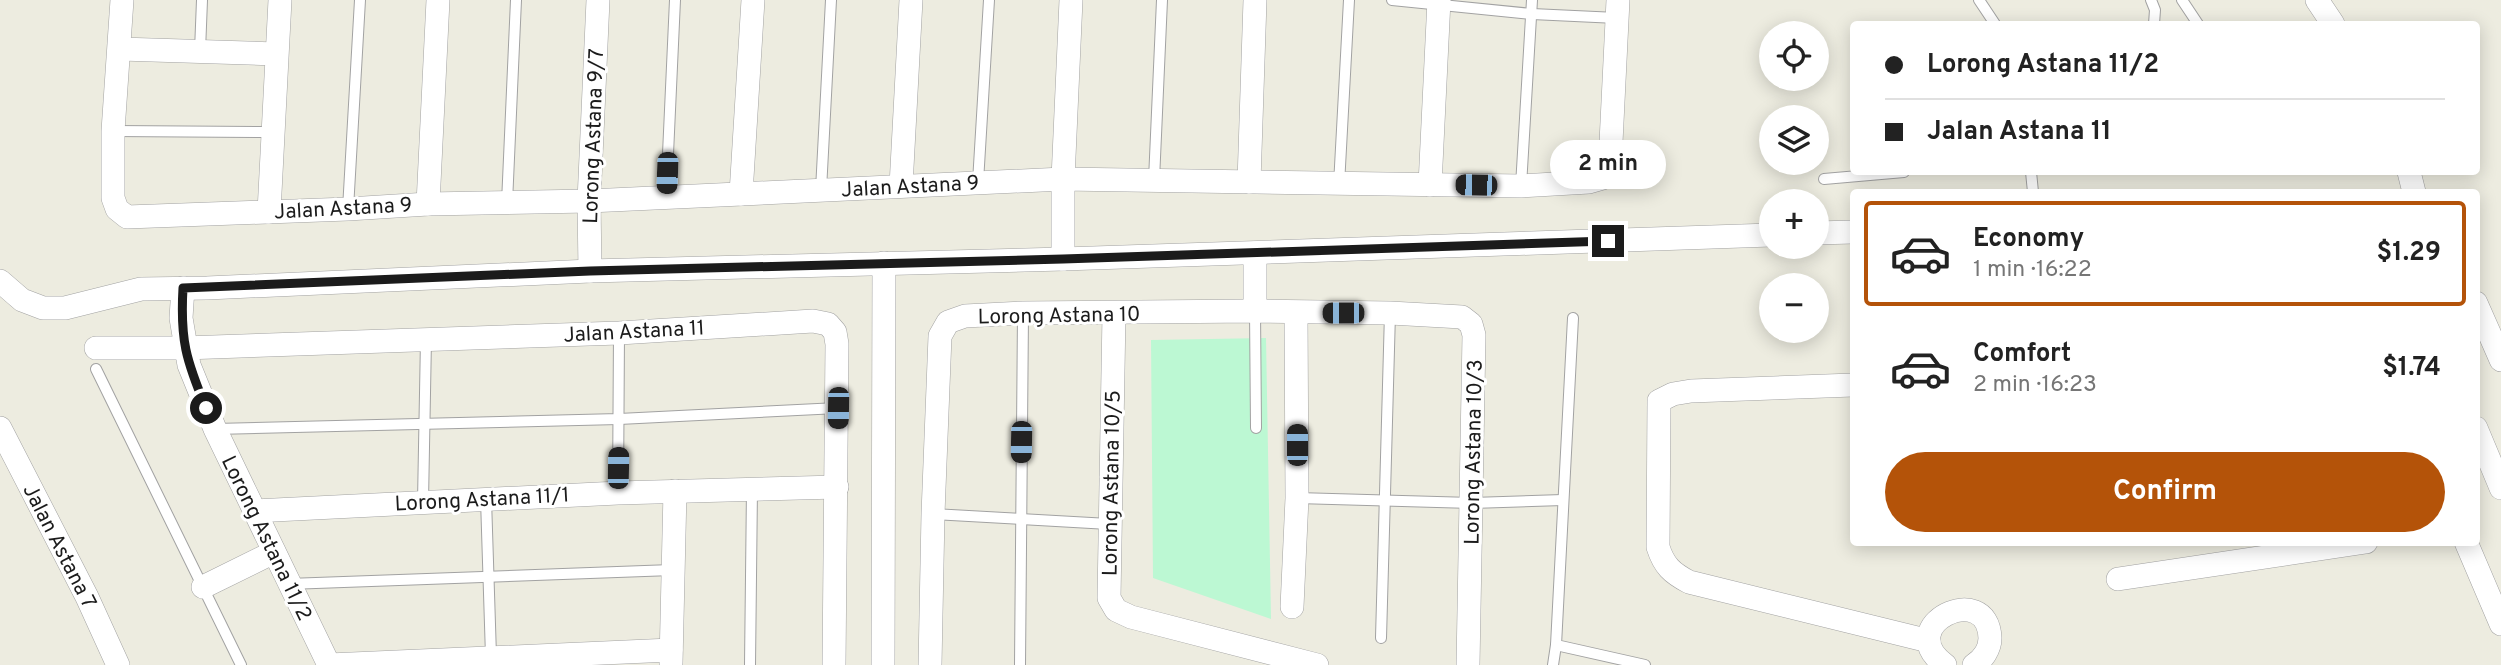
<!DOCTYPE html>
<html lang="en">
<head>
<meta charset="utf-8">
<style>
  body { margin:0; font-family:Overpass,sans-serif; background:#f2f2f2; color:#222; height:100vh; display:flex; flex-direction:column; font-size:26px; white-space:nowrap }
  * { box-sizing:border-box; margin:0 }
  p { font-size:23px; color:#767676 }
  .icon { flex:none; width:38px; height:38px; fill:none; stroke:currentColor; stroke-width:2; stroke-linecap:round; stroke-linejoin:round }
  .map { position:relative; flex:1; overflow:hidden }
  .side { position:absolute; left:1850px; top:189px; width:630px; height:357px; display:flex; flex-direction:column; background:#fff; border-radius:7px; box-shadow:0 4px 18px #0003 }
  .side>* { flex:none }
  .guide { position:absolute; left:1850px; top:21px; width:630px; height:154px; border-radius:7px; box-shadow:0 4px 18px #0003; display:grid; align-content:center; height:154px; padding:0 35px; background:#fff }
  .controls { position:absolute; left:1759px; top:21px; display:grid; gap:14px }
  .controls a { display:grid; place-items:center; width:70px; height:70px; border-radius:50%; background:#fff; box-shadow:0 4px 18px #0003; font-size:35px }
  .end { position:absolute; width:32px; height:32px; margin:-16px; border:9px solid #1b1b1b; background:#fff; box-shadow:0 0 0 4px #fff }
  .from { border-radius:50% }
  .bubble { position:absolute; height:49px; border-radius:24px; background:#fff; box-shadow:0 4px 18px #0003; font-size:23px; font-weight:700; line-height:49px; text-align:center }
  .car { position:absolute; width:21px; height:42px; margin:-21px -10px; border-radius:9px; box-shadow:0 0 5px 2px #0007; background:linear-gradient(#222 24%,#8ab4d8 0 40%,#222 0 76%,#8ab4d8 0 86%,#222 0) }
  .guide b { display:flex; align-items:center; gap:24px; height:66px; font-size:26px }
  .guide b+b { border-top:2px solid #e0e0e0 }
  .guide i { width:18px; height:18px; background:#222 }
  ul { padding:12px 0 0; list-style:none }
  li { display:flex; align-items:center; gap:21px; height:105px; margin:0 14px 10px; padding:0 21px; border:4px solid transparent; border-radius:7px }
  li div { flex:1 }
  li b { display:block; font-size:26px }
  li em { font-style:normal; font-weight:700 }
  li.active { border-color:#b45309 }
  li>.icon { width:63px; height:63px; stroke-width:1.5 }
  .button { display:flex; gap:14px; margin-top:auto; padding:14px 35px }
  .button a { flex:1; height:80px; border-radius:42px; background:#b45309; color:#fff; font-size:28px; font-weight:700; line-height:80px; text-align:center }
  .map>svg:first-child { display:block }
</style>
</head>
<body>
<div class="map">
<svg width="2501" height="665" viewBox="0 0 2501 665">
  <rect width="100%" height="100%" fill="#edece0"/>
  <path fill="#bcf8d3" d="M1266,338L1271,619L1153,578L1151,340Z"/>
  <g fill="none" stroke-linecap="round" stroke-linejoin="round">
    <defs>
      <g id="service">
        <path d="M1392,0L1532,14L1617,18"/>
        <path d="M1979,0L1995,24"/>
        <path d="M2151,0L2155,10L2154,24"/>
        <path d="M2182,0L2198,24"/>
        <path d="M200,51L202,0"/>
        <path d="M113,131L273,132"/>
        <path d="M2031,172L2033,192"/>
        <path d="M1824,179L1904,172"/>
        <path d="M1154,180L1162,0"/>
        <path d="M978,182L989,0"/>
        <path d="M1339,185L1349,0"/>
        <path d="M1521,186L1532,0"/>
        <path d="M821,190L831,0"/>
        <path d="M666,198L675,0"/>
        <path d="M507,203L516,0"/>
        <path d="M348,209L360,0"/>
        <path d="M1255,311L1256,428"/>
        <path d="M1573,318L1556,645L1645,665"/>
        <path d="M96,369L241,665"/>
        <path d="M215,429L619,419L838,408"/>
        <path d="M618,493L619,333"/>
        <path d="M1297,498L1472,503L1563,500"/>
        <path d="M486,499L491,656"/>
        <path d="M423,501L426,339"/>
        <path d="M933,514L1109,524"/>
        <path d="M288,584L672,570"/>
        <path d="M1381,638L1390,313"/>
        <path d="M750,665L752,488"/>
        <path d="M1020,665L1023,313"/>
        <path d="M1553,665L1556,645"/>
      </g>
      <g id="minor">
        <path d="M122,0L113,131V198L117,209L127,217L348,209L428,204L589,201L1063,179L1521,186L1589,182L1603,178L1610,163L1618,0"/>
        <path d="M2317,0L2333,24"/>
        <path d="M120,49L276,54"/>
        <path d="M2409,172L2414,192"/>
        <path d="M1249,182L1255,0"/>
        <path d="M1430,185L1439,0"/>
        <path d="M901,186L911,0"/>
        <path d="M741,194L753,0"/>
        <path d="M428,204L438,0"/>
        <path d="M269,212L280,0"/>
        <path d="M1816,233L1853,232"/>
        <path d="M1063,259V179L1071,0"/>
        <path d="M590,271L589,201L598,0"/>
        <path d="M0,281L22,300L43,308H65L141,289L207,288L590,271L1063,259L1771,235"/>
        <path d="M183,288L181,318L189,365L215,429L329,665"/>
        <path d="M2476,303L2501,360"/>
        <path d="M1255,311V253"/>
        <path d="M1114,314L1109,598L1116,610L1131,617L1317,665"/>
        <path d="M96,348H184L619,333L813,321L828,324L835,332L837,344L834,665"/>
        <path d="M1853,385L1691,391L1673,394L1659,401L1658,547C1664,566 1672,573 1689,582L1929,641"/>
        <path d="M0,428L87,597L118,665"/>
        <path d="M2476,428L2501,488"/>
        <path d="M254,511L618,493L837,487"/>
        <path d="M2466,542L2501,624"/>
        <path d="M2118,579L2366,542"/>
        <path d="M203,587L274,552"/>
        <path d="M1292,607L1297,498L1296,313"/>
        <path d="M671,663L675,491"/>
        <path d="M329,665L671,650"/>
        <path d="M883,665L884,263"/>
        <path d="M930,665L933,514L940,336L948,322L965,316L1023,313L1255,311L1390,313L1462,317L1471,324L1474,335L1468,665"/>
        <path d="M1945,665C1891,625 1988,579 1990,638C1990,649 1983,659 1974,665"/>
      </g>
    </defs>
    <use href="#service" stroke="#a2a2a2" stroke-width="12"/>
    <use href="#minor" stroke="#a2a2a2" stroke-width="24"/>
    <use href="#service" stroke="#fff" stroke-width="10"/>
    <use href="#minor" stroke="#fff" stroke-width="23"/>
  </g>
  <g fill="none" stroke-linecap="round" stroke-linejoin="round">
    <path stroke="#1b1b1b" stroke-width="9" d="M206,408C186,360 180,340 183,288L590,271L1063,259L1608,241"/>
  </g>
  <g text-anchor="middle" stroke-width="6" stroke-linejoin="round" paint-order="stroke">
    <g font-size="21" fill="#1b1b1b" stroke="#fff">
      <text transform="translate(593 136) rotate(-88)" y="7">Lorong Astana 9/7</text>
      <text transform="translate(910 186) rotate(-3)" y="7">Jalan Astana 9</text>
      <text transform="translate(343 208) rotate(-3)" y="7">Jalan Astana 9</text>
      <text transform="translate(1059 315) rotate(-1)" y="7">Lorong Astana 10</text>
      <text transform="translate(634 331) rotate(-3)" y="7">Jalan Astana 11</text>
      <text transform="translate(1473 452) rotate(-89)" y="7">Lorong Astana 10/3</text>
      <text transform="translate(1111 483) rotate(-89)" y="7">Lorong Astana 10/5</text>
      <text transform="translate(482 499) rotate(-3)" y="7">Lorong Astana 11/1</text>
      <text transform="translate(267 538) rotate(64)" y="7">Lorong Astana 11/2</text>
      <text transform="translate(60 546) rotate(63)" y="7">Jalan Astana 7</text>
    </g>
  </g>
</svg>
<div class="controls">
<a><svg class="icon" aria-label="locate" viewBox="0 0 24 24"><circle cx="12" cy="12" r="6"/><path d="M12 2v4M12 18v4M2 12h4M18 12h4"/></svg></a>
<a><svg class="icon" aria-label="layers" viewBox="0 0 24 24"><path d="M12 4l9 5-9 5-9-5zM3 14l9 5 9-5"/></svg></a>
<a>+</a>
<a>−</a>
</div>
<i class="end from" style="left:206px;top:408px"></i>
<i class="end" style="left:1608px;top:241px"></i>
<div class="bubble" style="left:1550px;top:140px;width:116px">2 min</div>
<i class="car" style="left:667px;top:173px;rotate:182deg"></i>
<i class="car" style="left:1476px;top:185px;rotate:271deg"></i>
<i class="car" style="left:1343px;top:313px;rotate:270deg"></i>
<i class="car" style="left:838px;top:408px;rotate:181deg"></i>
<i class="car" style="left:1021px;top:442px;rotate:181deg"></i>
<i class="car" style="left:1297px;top:445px;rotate:0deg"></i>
<i class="car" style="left:618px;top:468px;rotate:1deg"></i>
<div class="guide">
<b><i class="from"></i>Lorong Astana 11/2</b>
<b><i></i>Jalan Astana 11</b>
</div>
<section class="side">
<ul>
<li class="active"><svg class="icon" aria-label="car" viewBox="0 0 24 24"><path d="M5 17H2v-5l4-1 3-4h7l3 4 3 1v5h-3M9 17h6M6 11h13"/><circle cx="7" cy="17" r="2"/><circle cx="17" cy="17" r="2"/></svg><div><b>Economy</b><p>1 min · 16:22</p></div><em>$1.29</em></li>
<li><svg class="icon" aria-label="car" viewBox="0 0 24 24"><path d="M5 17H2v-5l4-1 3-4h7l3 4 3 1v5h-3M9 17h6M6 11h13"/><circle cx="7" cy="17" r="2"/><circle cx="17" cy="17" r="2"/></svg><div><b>Comfort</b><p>2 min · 16:23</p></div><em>$1.74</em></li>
</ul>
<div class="button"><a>Confirm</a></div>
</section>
</div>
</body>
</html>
